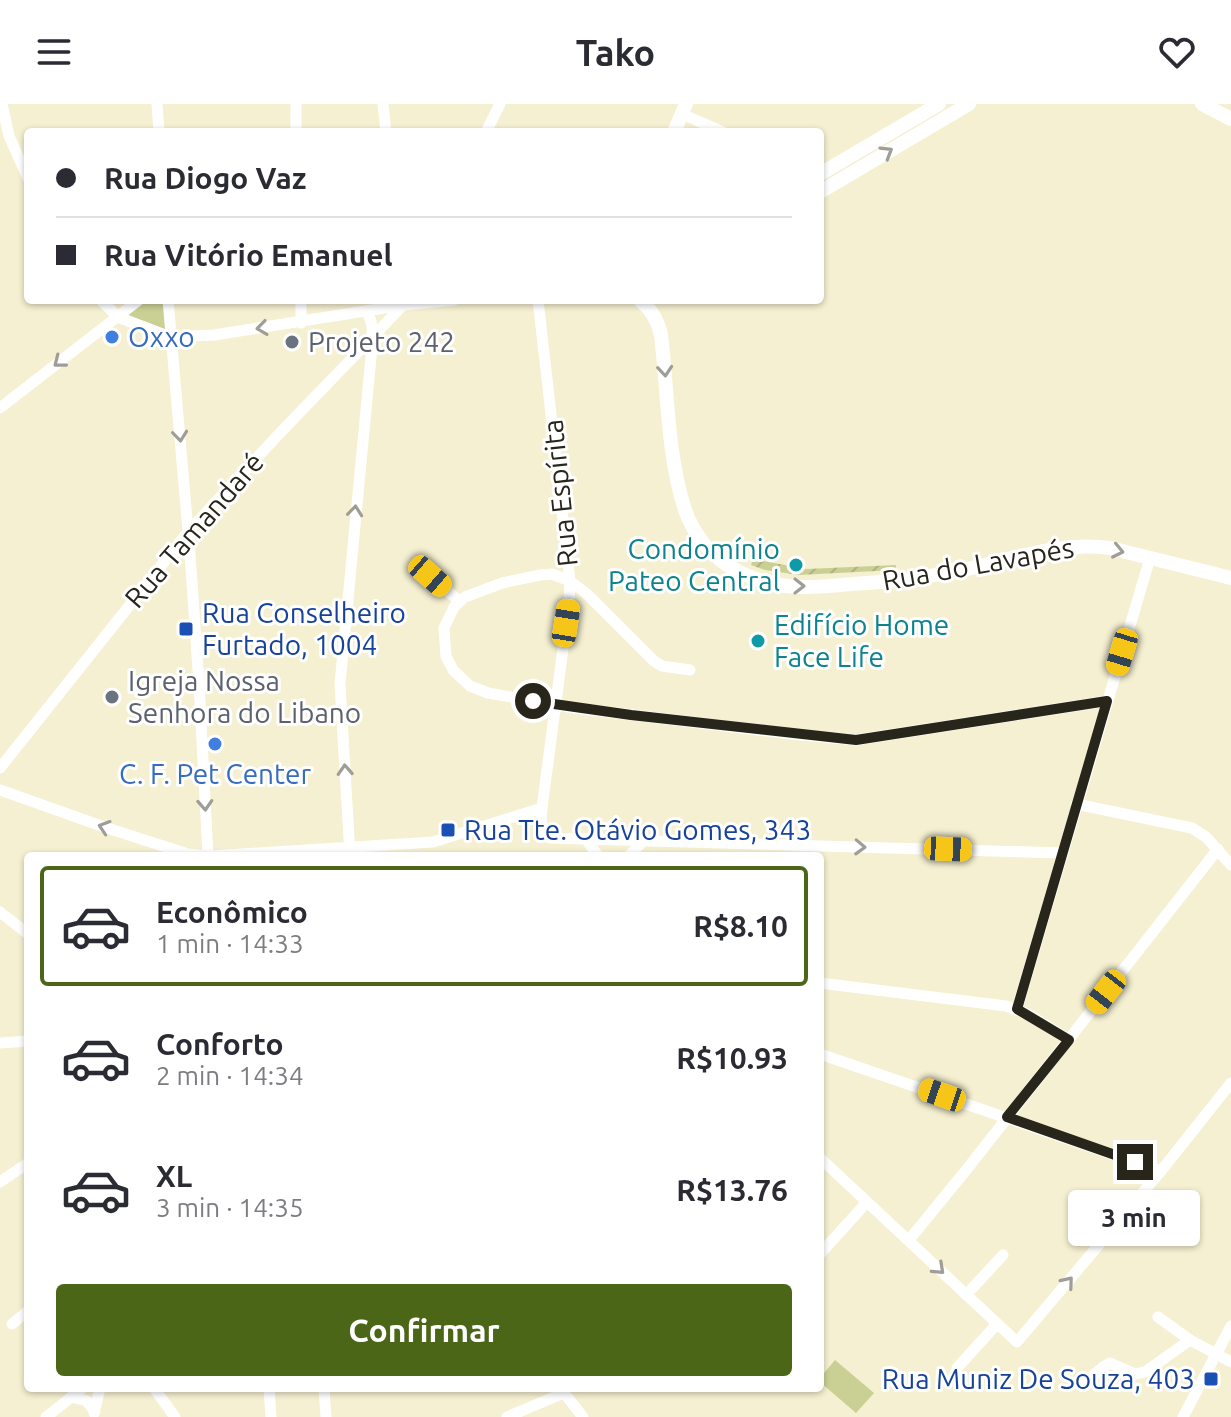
<!DOCTYPE html>
<html lang="pt">
<head>
<meta charset="utf-8">
<style>
  body { margin:0; font-family:Ubuntu,sans-serif; background:#f7f7f7; color:#2b2b33; height:100vh; display:flex; flex-direction:column; font-size:30px; white-space:nowrap }
  * { box-sizing:border-box; margin:0 }
  p { font-size:26px; color:#7c7c81 }
  .icon { flex:none; width:44px; height:44px; fill:none; stroke:currentColor; stroke-width:2; stroke-linecap:round; stroke-linejoin:round }
  .map { position:relative; flex:1; overflow:hidden }
  .panel { position:absolute; left:24px; top:748px; width:800px; height:540px; display:flex; flex-direction:column; background:#fff; border-radius:8px; box-shadow:0 2px 6px #0004 }
  .panel>* { flex:none }
  .hud { position:absolute; left:24px; top:24px; width:800px; height:176px; border-radius:8px; box-shadow:0 2px 6px #0004; display:grid; align-content:center; height:176px; padding:0 32px; background:#fff }
  .end { position:absolute; width:36px; height:36px; margin:-18px; border:10px solid #28261b; background:#fff; box-shadow:0 0 0 4px #fff }
  .from { border-radius:50% }
  .bubble { position:absolute; height:56px; border-radius:8px; background:#fff; box-shadow:0 2px 6px #0004; font-size:26px; font-weight:700; line-height:56px; text-align:center }
  .car { position:absolute; width:24px; height:48px; margin:-24px -12px; border-radius:10px; box-shadow:0 0 6px 2px #0007; background:linear-gradient(#f5c518 24%,#345 0 40%,#f5c518 0 76%,#345 0 86%,#f5c518 0) }
  .hud b { display:flex; align-items:center; gap:28px; height:76px; font-size:30px }
  .hud b+b { border-top:2px solid #e1e1e2 }
  .hud i { width:20px; height:20px; background:#2b2b33 }
  ul { padding:14px 0 0; list-style:none }
  li { display:flex; align-items:center; gap:24px; height:120px; margin:0 16px 12px; padding:0 16px; border:4px solid transparent; border-radius:8px }
  li div { flex:1 }
  li b { display:block; font-size:30px }
  li em { font-style:normal; font-weight:700 }
  li.on { border-color:#4c6618 }
  li>.icon { width:72px; height:72px; stroke-width:1.5 }
  .button { display:flex; gap:16px; margin-top:auto; padding:16px 32px }
  .button a { flex:1; height:92px; border-radius:8px; background:#4c6618; color:#fff; font-size:32px; font-weight:700; line-height:92px; text-align:center }
  header { display:flex; justify-content:space-between; align-items:center; height:104px; padding:0 32px; background:#fff; font-size:36px; font-weight:700 }
  .map>svg:first-child { display:block }
</style>
</head>
<body>
<header><svg class="icon" aria-label="menu" viewBox="0 0 24 24"><path d="M4 6h16M4 12h16M4 18h16"/></svg>Tako<svg class="icon" aria-label="heart" viewBox="0 0 24 24"><path d="M12 20l-8-8c-3-5 5-10 8-4 3-6 11-1 8 4z"/></svg></header>
<div class="map">
<svg width="1231" height="1313" viewBox="0 0 1231 1313">
  <defs>
    <pattern id="garden-furrows" width="10" height="10" patternUnits="userSpaceOnUse" patternTransform="scale(2)"><rect width="10" height="10" fill="#cad094"/><path d="M-1 1l2-2M0 10L10 0M9 11l2-2" fill="none" stroke="#aeb27f"/></pattern>
  </defs>
  <rect width="100%" height="100%" fill="#f5f0d1"/>
  <g fill="#cad094">
    <path d="M142,196H164L167,229L124,211Z"/>
    <path d="M835,1256L874,1289L856,1309L820,1278V1274Z"/>
  </g>
  <path fill="url(#garden-furrows)" d="M753,455L807,465L896,461L895,466L799,471L765,466L751,461Z"/>
  <g fill="none" stroke-linecap="round" stroke-linejoin="round">
    <g stroke="#fff" stroke-width="11">
      <path d="M2,0L9,32L28,74"/>
      <path d="M157,0L159,28"/>
      <path d="M296,0V28"/>
      <path d="M383,0L386,28"/>
      <path d="M682,10L723,28"/>
      <path d="M486,28L500,0"/>
      <path d="M101,196L118,213L170,233L214,231L403,201L454,196"/>
      <path d="M168,196L190,450L199,580L208,752"/>
      <path d="M301,196V219"/>
      <path d="M538,196L570,477L569,499L542,704C541,716 539,727 550,734L1063,749"/>
      <path d="M0,304L139,196"/>
      <path d="M430,472L459,497"/>
      <path d="M690,566L662,562L654,557L587,490L570,477L552,470L540,471L502,479L465,493L454,503L444,524L446,552L453,566L470,582L488,589L574,604L801,631L856,636L1107,597"/>
      <path d="M0,664L188,428L279,330L386,219L403,201L405,196"/>
      <path d="M0,686L107,724L188,750L206,752"/>
      <path d="M1076,700L1192,724L1206,733L1231,761"/>
      <path d="M586,735L598,752"/>
      <path d="M210,752L433,738L542,704"/>
      <path d="M350,752L340,580L373,232L371,217L367,208"/>
      <path d="M629,752L644,736"/>
      <path d="M0,808L28,830"/>
      <path d="M820,879L1006,902L1028,910L1069,936"/>
      <path d="M1017,905L1150,454"/>
      <path d="M0,939L28,937"/>
      <path d="M820,950L1161,1067"/>
      <path d="M820,1054L1017,1238L1161,1067L1231,979"/>
      <path d="M0,1078L28,1059"/>
      <path d="M909,1136L967,1065L1218,745"/>
      <path d="M820,1150L867,1098"/>
      <path d="M966,1191L1003,1151"/>
      <path d="M1158,1213L1190,1236L1231,1258"/>
      <path d="M12,1220L28,1207"/>
      <path d="M957,1264L997,1220"/>
      <path d="M1084,1279L1103,1263L1110,1259L1135,1270L1145,1268L1190,1236"/>
      <path d="M154,1284L175,1313"/>
      <path d="M269,1284L271,1313"/>
      <path d="M324,1284L326,1313"/>
      <path d="M561,1285L583,1313"/>
      <path d="M71,1293L87,1297L95,1308"/>
      <path d="M94,1309L100,1284"/>
      <path d="M46,1313L83,1284"/>
      <path d="M507,1313L564,1289"/>
      <path d="M1183,1313L1231,1222"/>
    </g>
    <g stroke="#fff" stroke-width="14">
      <path d="M1202,0L1231,15"/>
      <path d="M674,28L686,0"/>
      <path d="M820,70L939,0"/>
      <path d="M820,88L969,0"/>
      <path d="M640,196C652,206 658,217 661,231C668,289 667,350 685,406C700,448 735,474 780,481C803,485 829,482 852,480C891,478 929,473 967,465C1014,455 1061,437 1110,444L1231,474"/>
    </g>
  </g>
  <defs><path id="oneway-chevron" d="M-2-3.5L2.5 0L-2 3.5" fill="none" stroke-width="1.6" stroke-linecap="round" stroke-linejoin="round" transform="scale(2)"/></defs>
  <g stroke="#9e9d98">
    <use href="#oneway-chevron" transform="translate(887 48) rotate(-31)"/>
    <use href="#oneway-chevron" transform="translate(262 224) rotate(172)"/>
    <use href="#oneway-chevron" transform="translate(59 258) rotate(142)"/>
    <use href="#oneway-chevron" transform="translate(665 267) rotate(85)"/>
    <use href="#oneway-chevron" transform="translate(180 332) rotate(84)"/>
    <use href="#oneway-chevron" transform="translate(355 407) rotate(-84)"/>
    <use href="#oneway-chevron" transform="translate(1118 447) rotate(12)"/>
    <use href="#oneway-chevron" transform="translate(799 482)"/>
    <use href="#oneway-chevron" transform="translate(345 666) rotate(-93)"/>
    <use href="#oneway-chevron" transform="translate(205 701) rotate(87)"/>
    <use href="#oneway-chevron" transform="translate(104 723) rotate(-162)"/>
    <use href="#oneway-chevron" transform="translate(860 743) rotate(2)"/>
    <use href="#oneway-chevron" transform="translate(939 1165) rotate(43)"/>
    <use href="#oneway-chevron" transform="translate(1068 1178) rotate(-50)"/>
  </g>
  <g fill="none" stroke-linecap="round" stroke-linejoin="round">
    <path stroke="#28261b" stroke-width="10" d="M533,597L631,611L856,636L1107,597L1017,905L1069,936L1007,1013L1135,1058"/>
  </g>
  <g fill="#3f7fe0" stroke="#fff" stroke-width="3">
    <circle cx="112" cy="233" r="8"/>
    <circle cx="215" cy="640" r="8"/>
  </g>
  <g fill="#6b7280" stroke="#fff" stroke-width="3">
    <circle cx="292" cy="238" r="8"/>
    <circle cx="112" cy="593" r="8"/>
  </g>
  <g fill="#0f9aa8" stroke="#fff" stroke-width="3">
    <circle cx="796" cy="461" r="8"/>
    <circle cx="758" cy="537" r="8"/>
  </g>
  <g fill="#1a4fb4" stroke="#fff" stroke-width="3">
    <rect x="178" y="517" width="16" height="16" rx="4"/>
    <rect x="440" y="718" width="16" height="16" rx="4"/>
    <rect x="1203" y="1267" width="16" height="16" rx="4"/>
  </g>
  <g text-anchor="middle" stroke-width="6" stroke-linejoin="round" paint-order="stroke">
    <g font-size="28" fill="#366cbe" stroke="#fff" text-anchor="start">
      <text x="128" y="243">Oxxo</text>
      <text x="215" y="680" text-anchor="middle">C. F. Pet Center</text>
    </g>
    <g font-size="28" fill="#5b616d" stroke="#fff" text-anchor="start">
      <text x="308" y="248">Projeto 242</text>
      <text x="128" y="587">Igreja Nossa<tspan x="128" dy="32">Senhora do Libano</tspan></text>
    </g>
    <g font-size="28" fill="#28261b" stroke="#fff">
      <text transform="translate(560 389) rotate(-96)" y="10">Rua Espírita</text>
      <text transform="translate(194 426) rotate(-49)" y="10">Rua Tamandaré</text>
      <text transform="translate(978 460) rotate(-10)" y="10">Rua do Lavapés</text>
    </g>
    <g font-size="28" fill="#0d838f" stroke="#fff" text-anchor="end">
      <text x="780" y="455">Condomínio<tspan x="780" dy="32">Pateo Central</tspan></text>
      <text x="774" y="531" text-anchor="start">Edifício Home<tspan x="774" dy="32">Face Life</tspan></text>
    </g>
    <g font-size="28" fill="#164399" stroke="#fff" text-anchor="start">
      <text x="202" y="519">Rua Conselheiro<tspan x="202" dy="32">Furtado, 1004</tspan></text>
      <text x="464" y="736">Rua Tte. Otávio Gomes, 343</text>
      <text x="1195" y="1285" text-anchor="end">Rua Muniz De Souza, 403</text>
    </g>
  </g>
</svg>
<i class="end from" style="left:533px;top:597px"></i>
<i class="end" style="left:1135px;top:1058px"></i>
<div class="bubble" style="left:1068px;top:1086px;width:132px">3 min</div>
<i class="car" style="left:430px;top:472px;rotate:131deg"></i>
<i class="car" style="left:566px;top:519px;rotate:9deg"></i>
<i class="car" style="left:1122px;top:548px;rotate:197deg"></i>
<i class="car" style="left:948px;top:745px;rotate:92deg"></i>
<i class="car" style="left:1106px;top:888px;rotate:218deg"></i>
<i class="car" style="left:942px;top:991px;rotate:289deg"></i>
<div class="hud">
<b><i class="from"></i>Rua Diogo Vaz</b>
<b><i></i>Rua Vitório Emanuel</b>
</div>
<section class="panel">
<ul>
<li class="on"><svg class="icon" aria-label="car" viewBox="0 0 24 24"><path d="M5 17H2v-5l4-1 3-4h7l3 4 3 1v5h-3M9 17h6M6 11h13"/><circle cx="7" cy="17" r="2"/><circle cx="17" cy="17" r="2"/></svg><div><b>Econômico</b><p>1 min · 14:33</p></div><em>R$8.10</em></li>
<li><svg class="icon" aria-label="car" viewBox="0 0 24 24"><path d="M5 17H2v-5l4-1 3-4h7l3 4 3 1v5h-3M9 17h6M6 11h13"/><circle cx="7" cy="17" r="2"/><circle cx="17" cy="17" r="2"/></svg><div><b>Conforto</b><p>2 min · 14:34</p></div><em>R$10.93</em></li>
<li><svg class="icon" aria-label="car" viewBox="0 0 24 24"><path d="M5 17H2v-5l4-1 3-4h7l3 4 3 1v5h-3M9 17h6M6 11h13"/><circle cx="7" cy="17" r="2"/><circle cx="17" cy="17" r="2"/></svg><div><b>XL</b><p>3 min · 14:35</p></div><em>R$13.76</em></li>
</ul>
<div class="button"><a>Confirmar</a></div>
</section>
</div>
</body>
</html>
